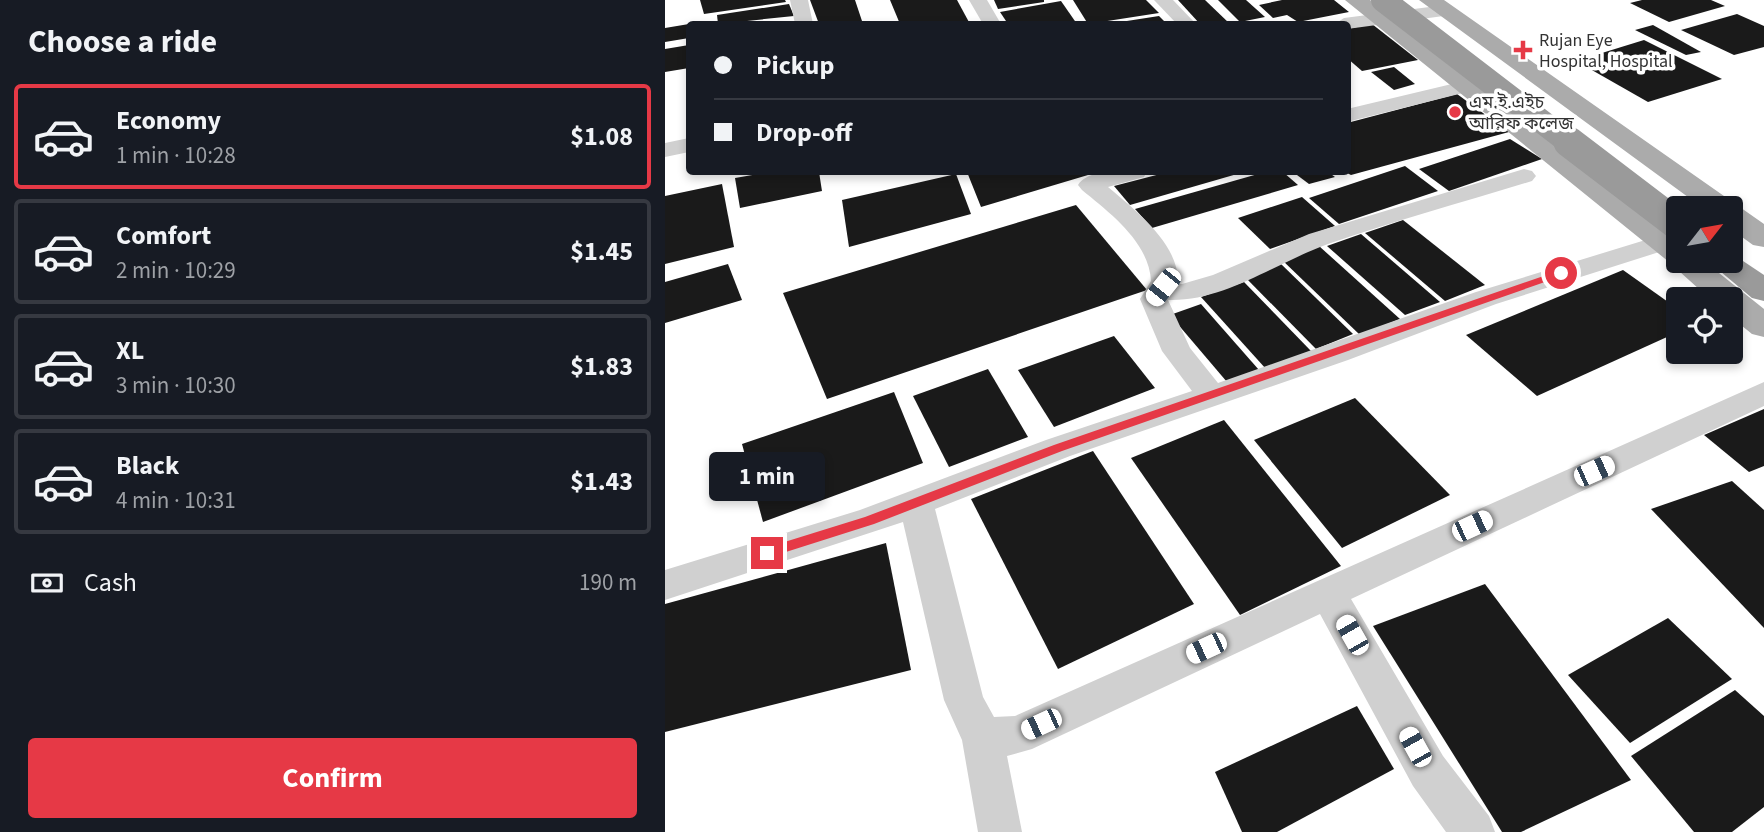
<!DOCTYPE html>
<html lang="en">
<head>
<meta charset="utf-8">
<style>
  body { margin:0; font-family:"Source Sans 3","Noto Sans Bengali",sans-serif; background:#242831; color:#f1f3f6; height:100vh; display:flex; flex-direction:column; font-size:26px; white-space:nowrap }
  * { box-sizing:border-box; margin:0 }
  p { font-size:23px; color:#9ea1a6 }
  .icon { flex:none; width:38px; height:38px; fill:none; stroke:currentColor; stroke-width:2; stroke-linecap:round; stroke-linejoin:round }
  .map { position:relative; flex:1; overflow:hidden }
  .details { display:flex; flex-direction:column; background:#171b24; width:665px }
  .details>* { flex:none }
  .top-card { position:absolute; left:21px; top:21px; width:665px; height:154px; border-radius:7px; box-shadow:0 4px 10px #0003; display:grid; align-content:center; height:154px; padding:0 28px; background:#171b24 }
  .needle { width:46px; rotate:59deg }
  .fabs { position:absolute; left:1001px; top:196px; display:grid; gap:14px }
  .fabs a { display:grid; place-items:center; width:77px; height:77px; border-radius:7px; background:#171b24; box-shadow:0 4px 10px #0003; font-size:35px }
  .end { position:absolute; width:32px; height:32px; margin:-16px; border:9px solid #e63946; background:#fff; box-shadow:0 0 0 4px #fff }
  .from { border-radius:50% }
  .bubble { position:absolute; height:49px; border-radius:7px; background:#171b24; box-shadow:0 4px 10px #0003; font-size:23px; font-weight:700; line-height:49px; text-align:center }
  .car { position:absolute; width:21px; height:42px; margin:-21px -10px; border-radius:9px; box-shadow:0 0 5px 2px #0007; background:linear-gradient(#fff 24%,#345 0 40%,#fff 0 76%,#345 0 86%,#fff 0) }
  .top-card b { display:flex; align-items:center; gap:24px; height:66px; font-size:26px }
  .top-card b+b { border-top:2px solid #363941 }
  .top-card i { width:18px; height:18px; background:#f1f3f6 }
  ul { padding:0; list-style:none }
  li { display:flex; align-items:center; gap:21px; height:105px; margin:0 14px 10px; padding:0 14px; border:4px solid #363941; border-radius:7px }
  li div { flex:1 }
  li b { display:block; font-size:26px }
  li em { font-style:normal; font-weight:700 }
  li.current { border-color:#e63946 }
  li>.icon { width:63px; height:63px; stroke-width:1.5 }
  h2 { padding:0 28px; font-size:32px; line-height:84px }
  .pay { display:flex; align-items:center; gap:18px; height:77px; padding:0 28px; font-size:26px }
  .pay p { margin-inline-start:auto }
  .primary-button { display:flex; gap:14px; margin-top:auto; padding:14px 28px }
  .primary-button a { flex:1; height:80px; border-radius:7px; background:#e63946; color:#fff; font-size:28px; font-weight:700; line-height:80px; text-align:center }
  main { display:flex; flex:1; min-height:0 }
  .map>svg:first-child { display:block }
</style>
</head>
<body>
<main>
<section class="details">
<h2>Choose a ride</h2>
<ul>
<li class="current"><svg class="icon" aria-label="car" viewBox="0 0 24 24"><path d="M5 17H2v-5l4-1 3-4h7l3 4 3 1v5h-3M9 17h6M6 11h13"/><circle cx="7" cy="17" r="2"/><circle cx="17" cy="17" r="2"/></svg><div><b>Economy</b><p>1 min · 10:28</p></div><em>$1.08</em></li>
<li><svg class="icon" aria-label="car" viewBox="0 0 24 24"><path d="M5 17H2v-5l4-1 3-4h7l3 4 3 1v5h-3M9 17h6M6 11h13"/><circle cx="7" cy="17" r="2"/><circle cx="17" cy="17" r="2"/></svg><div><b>Comfort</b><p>2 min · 10:29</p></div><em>$1.45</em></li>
<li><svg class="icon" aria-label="car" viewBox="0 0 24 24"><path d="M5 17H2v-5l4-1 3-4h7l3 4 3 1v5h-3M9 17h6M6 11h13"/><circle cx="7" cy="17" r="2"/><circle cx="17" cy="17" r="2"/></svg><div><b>XL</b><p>3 min · 10:30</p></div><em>$1.83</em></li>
<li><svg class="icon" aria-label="car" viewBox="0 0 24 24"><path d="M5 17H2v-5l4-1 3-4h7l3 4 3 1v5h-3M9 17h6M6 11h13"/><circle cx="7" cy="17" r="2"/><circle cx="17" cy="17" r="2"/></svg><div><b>Black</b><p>4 min · 10:31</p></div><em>$1.43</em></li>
</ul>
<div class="pay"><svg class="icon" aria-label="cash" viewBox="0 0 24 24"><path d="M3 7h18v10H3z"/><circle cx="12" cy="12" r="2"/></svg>Cash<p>190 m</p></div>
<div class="primary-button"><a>Confirm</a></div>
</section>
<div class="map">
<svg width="1099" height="832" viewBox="0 0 1099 832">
  <rect width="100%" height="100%" fill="#fff"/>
  <g fill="#1a1a1a">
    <path d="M35,0H120L121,2L39,14Z"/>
    <path d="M145,0H190L198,24H154Z"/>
    <path d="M225,0H292L305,24H235Z"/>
    <path d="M329,0H379V2L333,9Z"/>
    <path d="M408,0H481L494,13L423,24Z"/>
    <path d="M513,0H540L565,24H535Z"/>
    <path d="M553,0H581L600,17L575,22Z"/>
    <path d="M617,0H669L684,12L633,22L622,15L608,18L594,5Z"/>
    <path d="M977,0H1046L1060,6L1004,22L965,3Z"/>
    <path d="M396,1L412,24H343L335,12Z"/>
    <path d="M124,4L129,16L53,24L52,15Z"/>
    <path d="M1072,14L1099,26V47L1069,55L1016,30Z"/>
    <path d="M494,16L502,24H449V23Z"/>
    <path d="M24,24V38L0,42V28Z"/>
    <path d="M707,24L753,60L697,71L682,58V29Z"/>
    <path d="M988,25L1036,52L1021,55L970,30Z"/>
    <path d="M979,40L1057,79L983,102L911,61Z"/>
    <path d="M24,45V68L0,72V49Z"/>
    <path d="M729,67L750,84L729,90L706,72Z"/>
    <path d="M792,94L844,132L686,175L682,173V123Z"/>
    <path d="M845,139L877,159L784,191L754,169Z"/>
    <path d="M740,166L773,191L674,224L644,198Z"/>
    <path d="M104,172H154L157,191L75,208L70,178Z"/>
    <path d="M302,172H433L316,207Z"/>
    <path d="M503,172H579L465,205L449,186Z"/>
    <path d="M600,172H618L633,185L487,228L470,209Z"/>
    <path d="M628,172H663L670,177L644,184Z"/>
    <path d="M291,174L306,214L184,247L177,200Z"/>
    <path d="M57,184L69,247L0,264V196Z"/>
    <path d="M637,197L670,226L605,249L573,218Z"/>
    <path d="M411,205L482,290L162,399L118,293Z"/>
    <path d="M738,220L820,285L780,301L700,233Z"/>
    <path d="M696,234L775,302L740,315L662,246Z"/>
    <path d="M654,246L735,319L695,335L616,259Z"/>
    <path d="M615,263L688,334L651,349L579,276Z"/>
    <path d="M63,264L77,300L0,323V282Z"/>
    <path d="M958,270L1013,309V332L872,396L801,335Z"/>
    <path d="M579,282L646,351L601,369L536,297Z"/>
    <path d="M536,304L594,370L562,382L505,315Z"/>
    <path d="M449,336L490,388L389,427L353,370Z"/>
    <path d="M323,369L363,437L284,467L248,396Z"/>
    <path d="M229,392L258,463L98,522L77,444Z"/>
    <path d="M690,398L785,495L677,548L589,440Z"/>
    <path d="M1099,409V466L1084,472L1039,435Z"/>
    <path d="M559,420L676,566L575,615L466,458Z"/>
    <path d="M428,451L529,604L393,669L306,499Z"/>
    <path d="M1067,481L1099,510V628L986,509Z"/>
    <path d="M221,543L246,670L0,732V604Z"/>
    <path d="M820,584L966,780L856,832H837L708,626Z"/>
    <path d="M1003,618L1067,679L965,743L903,675Z"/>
    <path d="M1070,690L1099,716V807L1067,832H1029L966,756Z"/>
    <path d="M692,706L729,769L612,832H577L550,772Z"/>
  </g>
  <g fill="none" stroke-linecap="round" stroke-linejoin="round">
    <g fill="#d0d0d0" fill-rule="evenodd">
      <path d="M125,0H143L148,24H130Z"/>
      <path d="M304,0H322L336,24H318Z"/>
      <path d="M489,0H508L531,24H512Z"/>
      <path d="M780,5L789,11L786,15L682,29V24H670L679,18Z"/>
      <path d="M791,83L801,89L798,93L682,122V109Z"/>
      <path d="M24,138V152L0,157V143Z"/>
      <path d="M859,169L867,171L871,176L867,181C799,202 730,221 663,244C610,263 559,302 503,300L525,348L553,383L811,292L1013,230V246L831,304L683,360L405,456L270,509L318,697L329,717L350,716L1099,382V406L686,599L778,756L824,816L830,832H781L748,786L655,614L367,749L342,756L357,832H313L297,740L279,700L238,522L0,600V570L195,510L381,440L527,391L497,351L475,299L486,281C484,242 445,213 417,190L413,185C425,167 463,172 482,172L479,177L443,187C470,210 515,244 513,284H517L548,275L644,234Z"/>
    </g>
    <g fill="#ababab" fill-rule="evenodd">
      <path d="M680,0H705L1013,240V261H1039L1099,309V337L1087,334L1066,317V299H1045L1004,262Z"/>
      <path d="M754,0H779L1099,224V247L1088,245L1066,229V208H1038Z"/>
    </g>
    <path fill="#9a9a9a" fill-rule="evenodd" d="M1066,253L1099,275V301L1087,298L1043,261H1066Z"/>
    <path stroke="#9a9a9a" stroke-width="24" d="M718,0L906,144"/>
    <path stroke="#9a9a9a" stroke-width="31" d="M904,142L1013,225"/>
  </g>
  <path fill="#e63946" d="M896,270L900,275L397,451L209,524L102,558L96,553L97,549L200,517L389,445Z"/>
  <g fill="#e63946" stroke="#fff" stroke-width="2.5">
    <path d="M854.5 39.5h7v7h7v7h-7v7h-7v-7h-7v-7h7z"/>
    <circle cx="790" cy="112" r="7"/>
  </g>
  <g text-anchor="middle" stroke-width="7" stroke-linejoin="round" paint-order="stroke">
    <g font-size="18" fill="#333" stroke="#fff" text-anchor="start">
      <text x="874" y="46">Rujan Eye<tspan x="874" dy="21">Hospital, Hospital</tspan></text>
      <text x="804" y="108">এম.ই.এইচ<tspan x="804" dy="21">আরিফ কলেজ</tspan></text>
    </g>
  </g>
</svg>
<div class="fabs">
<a><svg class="needle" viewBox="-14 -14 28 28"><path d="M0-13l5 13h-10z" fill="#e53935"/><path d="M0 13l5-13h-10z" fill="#9ea1a6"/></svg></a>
<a><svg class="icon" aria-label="locate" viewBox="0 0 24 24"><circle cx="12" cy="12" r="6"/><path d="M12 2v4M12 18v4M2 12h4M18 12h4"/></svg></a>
</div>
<i class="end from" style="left:896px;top:273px"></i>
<i class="end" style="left:102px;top:553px"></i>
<div class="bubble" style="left:44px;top:452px;width:116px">1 min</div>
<i class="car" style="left:498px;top:287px;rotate:219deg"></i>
<i class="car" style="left:929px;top:471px;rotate:66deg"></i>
<i class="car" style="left:807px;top:526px;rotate:65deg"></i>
<i class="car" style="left:687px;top:635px;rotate:330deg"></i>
<i class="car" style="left:541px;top:648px;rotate:245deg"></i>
<i class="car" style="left:376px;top:724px;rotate:245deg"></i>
<i class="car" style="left:750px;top:747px;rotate:331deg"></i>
<div class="top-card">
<b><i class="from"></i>Pickup</b>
<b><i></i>Drop-off</b>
</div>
</div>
</main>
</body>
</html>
